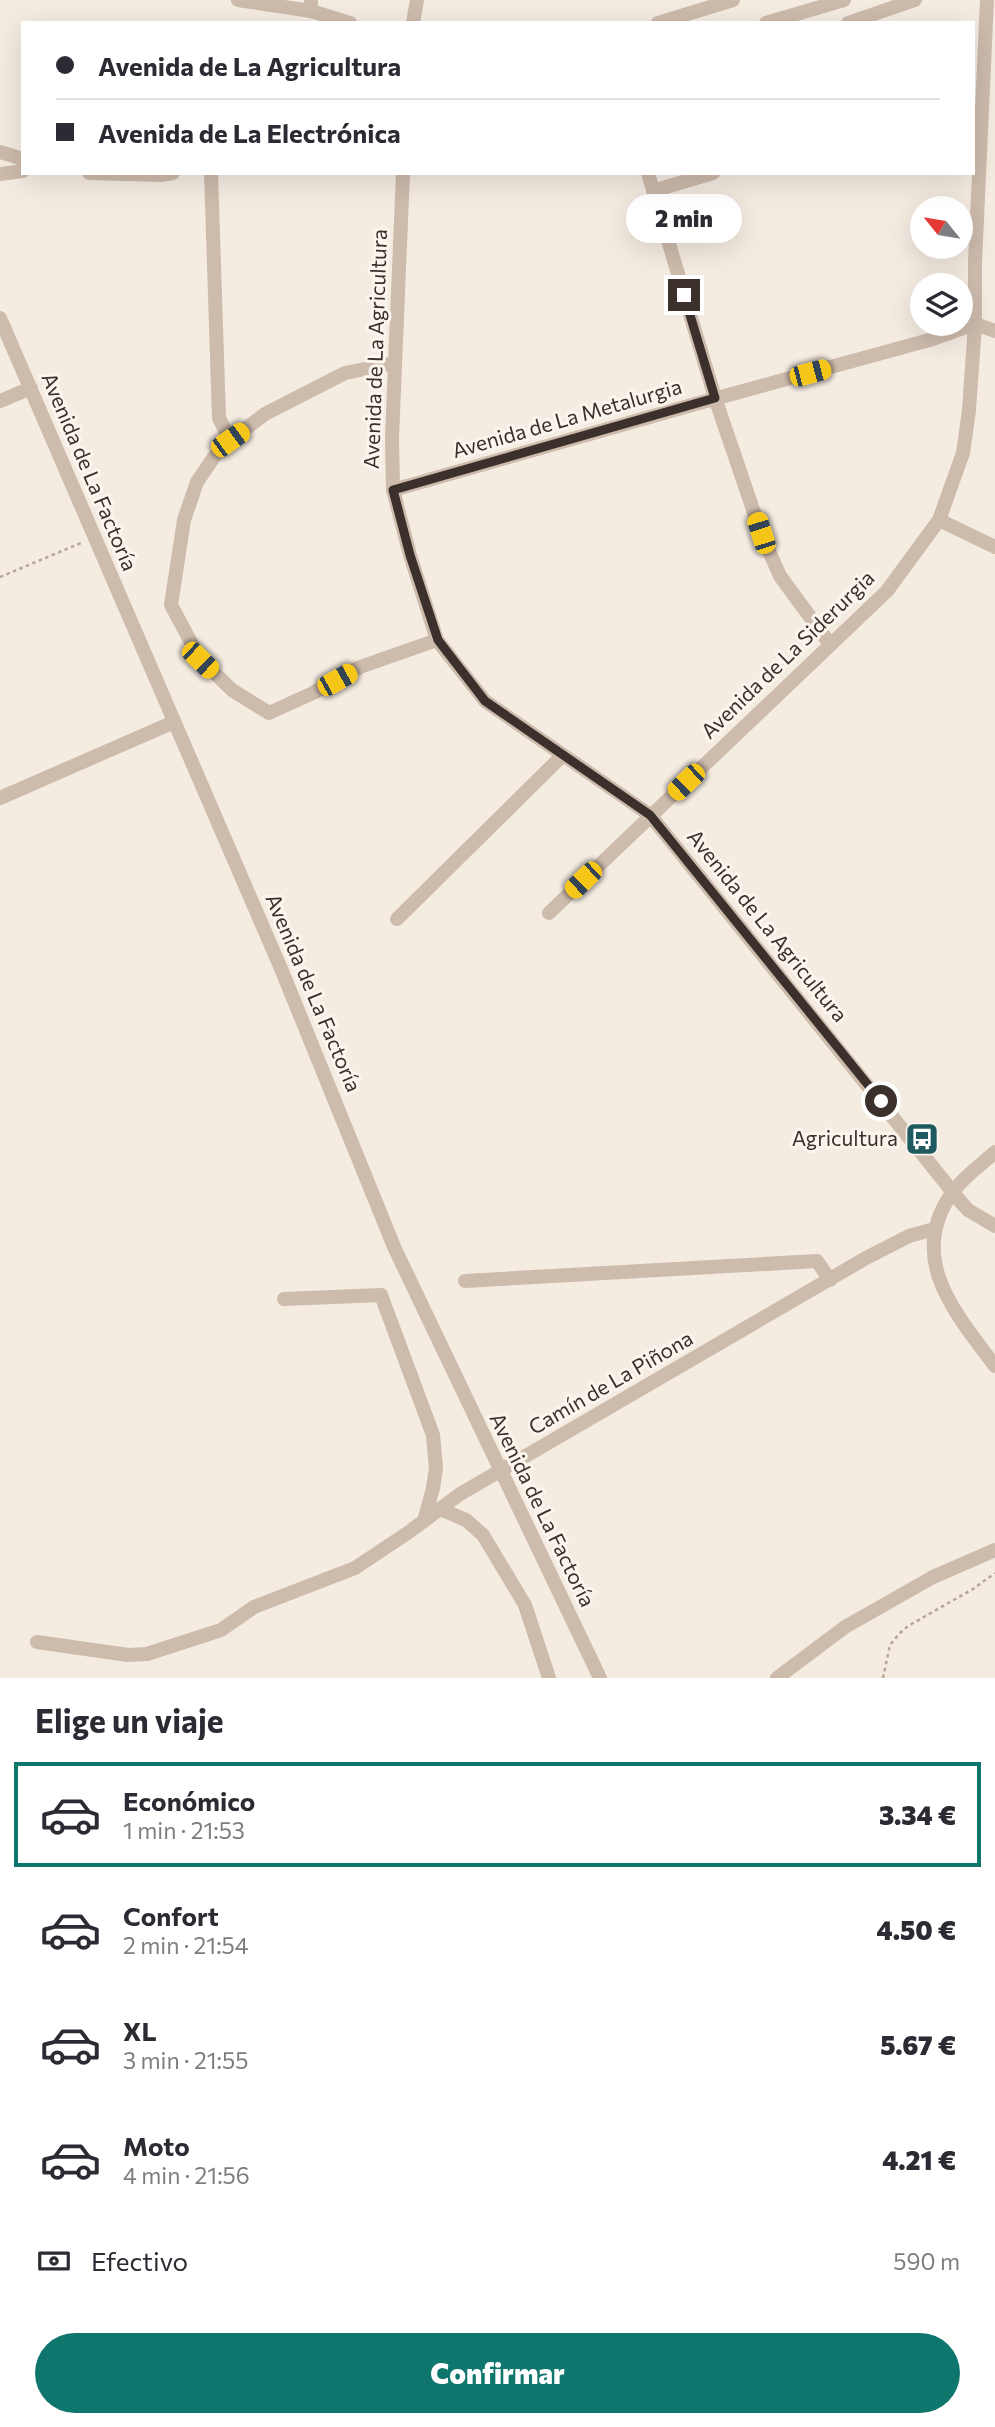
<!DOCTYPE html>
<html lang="es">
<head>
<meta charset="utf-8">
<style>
  body { margin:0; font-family:Commissioner,sans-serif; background:#f2f2f3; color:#2b2b33; height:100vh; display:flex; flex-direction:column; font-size:26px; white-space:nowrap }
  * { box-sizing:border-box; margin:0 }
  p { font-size:23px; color:#7c7c81 }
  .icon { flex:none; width:38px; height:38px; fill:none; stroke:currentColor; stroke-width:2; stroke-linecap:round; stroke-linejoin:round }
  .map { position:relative; height:1678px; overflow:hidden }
  .details { display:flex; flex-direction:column; background:#fff; flex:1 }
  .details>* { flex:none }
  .top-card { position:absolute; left:21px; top:21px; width:954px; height:154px; border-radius:0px; box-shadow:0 7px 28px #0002; display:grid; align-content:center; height:154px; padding:0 35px; background:#fff }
  .needle { width:46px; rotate:300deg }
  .controls { position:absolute; left:910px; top:196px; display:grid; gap:14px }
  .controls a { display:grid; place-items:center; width:63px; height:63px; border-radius:50%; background:#fff; box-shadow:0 7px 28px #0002; font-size:35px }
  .end { position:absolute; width:32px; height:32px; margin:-16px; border:9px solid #3b302b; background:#fff; box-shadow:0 0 0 4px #fff }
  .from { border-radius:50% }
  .bubble { position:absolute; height:49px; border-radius:24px; background:#fff; box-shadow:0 7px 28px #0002; font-size:23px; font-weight:800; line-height:49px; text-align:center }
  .car { position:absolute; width:21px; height:42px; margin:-21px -10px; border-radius:9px; box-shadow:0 0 5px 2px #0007; background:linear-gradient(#f5c518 24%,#345 0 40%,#f5c518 0 76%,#345 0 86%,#f5c518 0) }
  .top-card b { display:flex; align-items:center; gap:24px; height:66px; font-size:26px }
  .top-card b+b { border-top:2px solid #e1e1e2 }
  .top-card i { width:18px; height:18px; background:#2b2b33 }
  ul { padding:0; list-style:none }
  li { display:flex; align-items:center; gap:21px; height:105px; margin:0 14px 10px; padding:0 21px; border:4px solid transparent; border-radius:0px }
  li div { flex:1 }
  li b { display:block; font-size:26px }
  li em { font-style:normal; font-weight:800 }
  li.on { border-color:#0f766e }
  li>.icon { width:63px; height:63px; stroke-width:1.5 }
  h2 { padding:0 35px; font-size:32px; line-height:84px }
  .pay { display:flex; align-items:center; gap:18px; height:77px; padding:0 35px; font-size:26px }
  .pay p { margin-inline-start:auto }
  .action { display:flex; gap:14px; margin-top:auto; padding:14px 35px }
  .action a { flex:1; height:80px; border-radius:42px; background:#0f766e; color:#fff; font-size:28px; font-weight:800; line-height:80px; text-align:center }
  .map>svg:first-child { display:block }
</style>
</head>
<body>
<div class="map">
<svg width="995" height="1678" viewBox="0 0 995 1678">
  <rect width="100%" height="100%" fill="#f4ebe1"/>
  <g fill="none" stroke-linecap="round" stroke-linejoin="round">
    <g stroke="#b9a596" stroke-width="2.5" stroke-dasharray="3.5 3.5" stroke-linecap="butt">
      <path d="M0,577L81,543"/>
      <path d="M883,1678L890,1645L899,1634L908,1626L973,1589L995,1573"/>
    </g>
    <g stroke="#cdbbac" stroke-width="14">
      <path d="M238,0L311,11"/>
      <path d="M311,0V11L350,23"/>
      <path d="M413,23L417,0"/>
      <path d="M658,23L733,0"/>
      <path d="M766,23L844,0"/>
      <path d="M848,23L915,0"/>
      <path d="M0,152L23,159"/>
      <path d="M89,173L161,175L173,173"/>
      <path d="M211,173L219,418L230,440"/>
      <path d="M403,173L392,438L393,490L410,555L437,640L485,701L650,815L960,1201L968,1210L995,1226"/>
      <path d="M648,173L715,398L761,533L780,576L830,644"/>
      <path d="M0,174L23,171"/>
      <path d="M653,191L713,173"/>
      <path d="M0,318L282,971L395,1249L600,1678"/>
      <path d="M395,363L345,373L265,414L230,440L214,457L197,482L184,520L171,605L200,659L232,690L269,713L313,693L360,667L437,640"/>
      <path d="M0,401L31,388"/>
      <path d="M393,490L699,403L933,339L975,324L995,331"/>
      <path d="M939,520L995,547"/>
      <path d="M0,798L174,722"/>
      <path d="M549,913L887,591L939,520L963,453L969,410L975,324V262L987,0"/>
      <path d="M397,919L562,756"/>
      <path d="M995,1152C981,1165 963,1177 952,1193C906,1258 956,1314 995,1366"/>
      <path d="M465,1281L817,1261L830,1280"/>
      <path d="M284,1299L381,1295L433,1435L436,1468L433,1488L424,1521"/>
      <path d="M536,1450L866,1258L909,1236L934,1229"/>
      <path d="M440,1509L466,1520L483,1535L525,1605L549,1678"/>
      <path d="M37,1642L128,1655L147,1654L221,1630L254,1607L355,1568L409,1532L460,1494"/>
      <path d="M777,1678L845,1627L933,1577L995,1550"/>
    </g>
    <path stroke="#cdbbac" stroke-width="14" d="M460,1494L536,1450"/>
  </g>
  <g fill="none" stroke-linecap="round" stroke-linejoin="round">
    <path stroke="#3b302b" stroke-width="9" d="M684,295L715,398L393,490L410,555L438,640L485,701L650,815L881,1101"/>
  </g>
  <defs>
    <symbol id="bus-square" viewBox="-11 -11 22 22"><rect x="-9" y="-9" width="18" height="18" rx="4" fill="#1f5a5e" stroke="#fbf5ee"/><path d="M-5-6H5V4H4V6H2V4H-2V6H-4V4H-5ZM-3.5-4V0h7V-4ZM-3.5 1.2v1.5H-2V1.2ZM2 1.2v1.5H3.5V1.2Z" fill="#fff"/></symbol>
  </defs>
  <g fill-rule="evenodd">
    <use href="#bus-square" x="903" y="1120" width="38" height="38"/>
  </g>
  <g text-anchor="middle" stroke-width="6" stroke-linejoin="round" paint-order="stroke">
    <g font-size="21" fill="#3b302b" stroke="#fbf5ee">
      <text transform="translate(376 349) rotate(-88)" y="7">Avenida de La Agricultura</text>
      <text transform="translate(567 419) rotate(-16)" y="7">Avenida de La Metalurgia</text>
      <text transform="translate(89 472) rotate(67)" y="7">Avenida de La Factoría</text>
      <text transform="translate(788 655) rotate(-44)" y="7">Avenida de La Siderurgia</text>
      <text transform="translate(767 926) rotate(51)" y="7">Avenida de La Agricultura</text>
      <text transform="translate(313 993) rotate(67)" y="7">Avenida de La Factoría</text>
      <text transform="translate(611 1383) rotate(-30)" y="7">Camín de La Piñona</text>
      <text transform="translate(542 1510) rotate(64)" y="7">Avenida de La Factoría</text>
    </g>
    <g font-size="21" fill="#3b302b" stroke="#fbf5ee" text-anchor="end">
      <text x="898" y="1146">Agricultura</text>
    </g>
  </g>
</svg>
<div class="controls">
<a><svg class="needle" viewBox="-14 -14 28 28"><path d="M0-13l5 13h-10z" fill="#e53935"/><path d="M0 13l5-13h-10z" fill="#7c7c81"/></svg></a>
<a><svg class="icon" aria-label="layers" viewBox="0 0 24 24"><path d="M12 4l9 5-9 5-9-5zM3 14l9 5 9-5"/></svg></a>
</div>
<i class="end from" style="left:881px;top:1101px"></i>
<i class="end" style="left:684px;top:295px"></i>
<div class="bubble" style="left:626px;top:194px;width:116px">2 min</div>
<i class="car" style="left:810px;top:373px;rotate:75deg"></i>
<i class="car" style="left:230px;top:440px;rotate:54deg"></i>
<i class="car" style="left:761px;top:533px;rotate:342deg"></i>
<i class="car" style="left:200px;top:660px;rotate:134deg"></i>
<i class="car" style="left:337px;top:680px;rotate:61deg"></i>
<i class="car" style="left:686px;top:782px;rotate:226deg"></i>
<i class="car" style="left:583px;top:880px;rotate:226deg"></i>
<div class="top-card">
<b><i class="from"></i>Avenida de La Agricultura</b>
<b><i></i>Avenida de La Electrónica</b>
</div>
</div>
<section class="details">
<h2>Elige un viaje</h2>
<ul>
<li class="on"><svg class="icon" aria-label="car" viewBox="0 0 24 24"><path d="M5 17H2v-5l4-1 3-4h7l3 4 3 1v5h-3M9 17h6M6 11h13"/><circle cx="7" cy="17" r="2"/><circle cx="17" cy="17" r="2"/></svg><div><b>Económico</b><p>1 min · 21:53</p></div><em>3.34 €</em></li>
<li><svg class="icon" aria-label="car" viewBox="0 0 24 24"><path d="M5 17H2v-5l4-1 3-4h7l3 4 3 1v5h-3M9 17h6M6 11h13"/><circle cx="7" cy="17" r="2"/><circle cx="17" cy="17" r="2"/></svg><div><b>Confort</b><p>2 min · 21:54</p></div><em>4.50 €</em></li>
<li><svg class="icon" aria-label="car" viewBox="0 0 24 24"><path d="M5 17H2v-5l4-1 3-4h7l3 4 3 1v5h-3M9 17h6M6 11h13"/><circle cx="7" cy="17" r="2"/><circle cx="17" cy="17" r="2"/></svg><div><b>XL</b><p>3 min · 21:55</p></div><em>5.67 €</em></li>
<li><svg class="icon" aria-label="car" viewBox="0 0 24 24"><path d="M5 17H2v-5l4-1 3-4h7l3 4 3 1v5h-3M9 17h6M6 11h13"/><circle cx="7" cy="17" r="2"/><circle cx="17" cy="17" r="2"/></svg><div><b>Moto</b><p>4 min · 21:56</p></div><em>4.21 €</em></li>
</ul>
<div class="pay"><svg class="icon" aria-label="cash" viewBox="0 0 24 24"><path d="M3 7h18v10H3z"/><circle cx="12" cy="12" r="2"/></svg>Efectivo<p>590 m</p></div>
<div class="action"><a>Confirmar</a></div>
</section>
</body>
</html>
